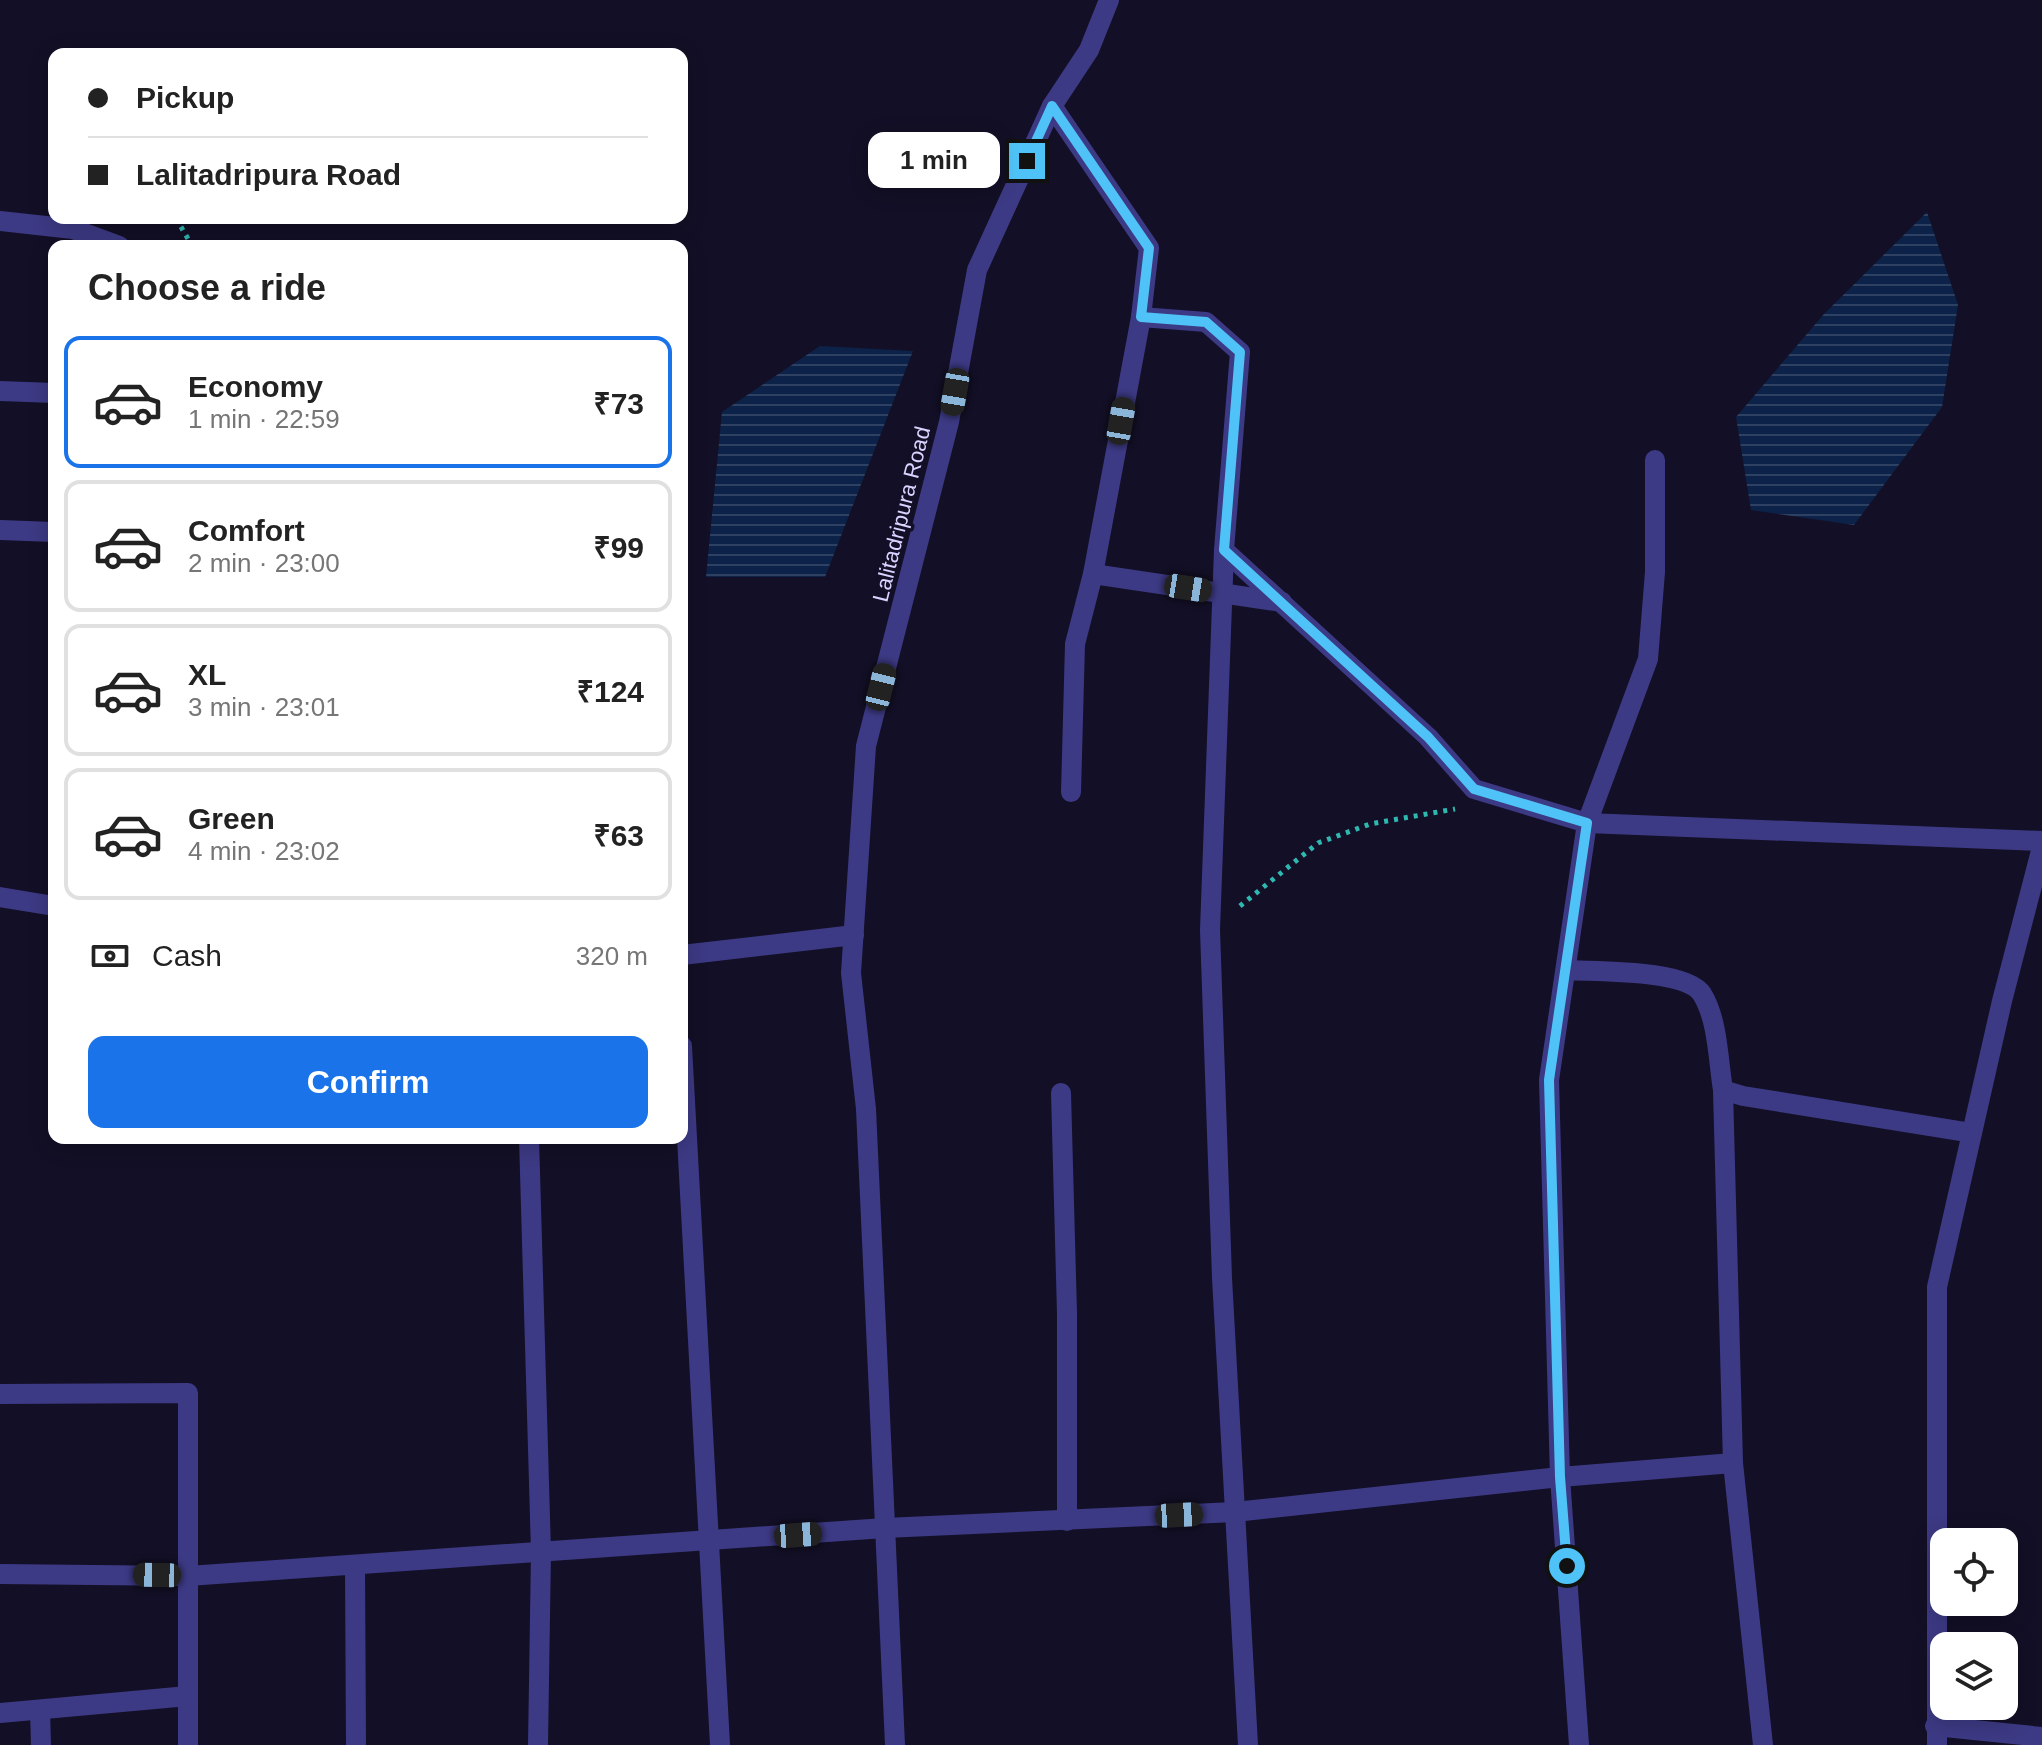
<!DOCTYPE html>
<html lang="en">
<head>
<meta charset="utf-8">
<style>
  body { margin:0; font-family:Arial,sans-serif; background:#f6f6f6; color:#222; height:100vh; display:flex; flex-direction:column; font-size:30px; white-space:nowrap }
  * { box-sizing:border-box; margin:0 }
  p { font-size:26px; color:#767676 }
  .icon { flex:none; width:44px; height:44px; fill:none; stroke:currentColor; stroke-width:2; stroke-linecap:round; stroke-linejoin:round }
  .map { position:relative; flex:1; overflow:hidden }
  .side { position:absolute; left:48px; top:240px; width:640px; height:904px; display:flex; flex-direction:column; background:#fff; border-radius:16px; box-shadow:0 4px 20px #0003 }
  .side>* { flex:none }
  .top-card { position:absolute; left:48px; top:48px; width:640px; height:176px; border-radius:16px; box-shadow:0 4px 20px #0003; display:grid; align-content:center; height:176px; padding:0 40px; background:#fff }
  .tools { position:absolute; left:1930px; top:1528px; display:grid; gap:16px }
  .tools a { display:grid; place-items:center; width:88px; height:88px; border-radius:16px; background:#fff; box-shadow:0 4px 20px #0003; font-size:40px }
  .end { position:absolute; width:36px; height:36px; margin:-18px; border:10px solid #4fc3f7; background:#111; box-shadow:0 0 0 4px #111 }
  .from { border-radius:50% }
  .bubble { position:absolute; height:56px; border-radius:16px; background:#fff; box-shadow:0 4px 20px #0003; font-size:26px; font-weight:700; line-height:56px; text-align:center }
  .car { position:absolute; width:24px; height:48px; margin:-24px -12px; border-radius:10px; box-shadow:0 0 6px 2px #0007; background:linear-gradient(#222 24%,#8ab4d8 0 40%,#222 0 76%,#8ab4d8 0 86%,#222 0) }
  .top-card b { display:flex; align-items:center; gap:28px; height:76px; font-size:30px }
  .top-card b+b { border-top:2px solid #e0e0e0 }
  .top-card i { width:20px; height:20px; background:#222 }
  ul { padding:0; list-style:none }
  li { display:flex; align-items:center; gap:24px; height:132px; margin:0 16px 12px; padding:0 24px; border:4px solid #e0e0e0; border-radius:16px }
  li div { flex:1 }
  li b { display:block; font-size:30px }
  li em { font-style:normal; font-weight:700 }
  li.selected { border-color:#1a73e8 }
  li>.icon { width:72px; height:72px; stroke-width:1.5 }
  h2 { padding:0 40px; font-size:36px; line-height:96px }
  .pay { display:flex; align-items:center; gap:20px; height:88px; padding:0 40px; font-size:30px }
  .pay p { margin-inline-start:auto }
  .primary-button { display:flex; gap:16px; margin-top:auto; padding:16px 40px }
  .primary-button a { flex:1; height:92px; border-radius:16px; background:#1a73e8; color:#fff; font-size:32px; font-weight:700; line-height:92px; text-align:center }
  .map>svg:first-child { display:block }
</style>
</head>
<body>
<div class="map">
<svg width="2042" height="1745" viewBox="0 0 2042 1745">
  <defs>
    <pattern id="water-rules" width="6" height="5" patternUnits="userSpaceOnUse" patternTransform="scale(2)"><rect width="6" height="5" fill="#0c2248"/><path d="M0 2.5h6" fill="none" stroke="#2f4163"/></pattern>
  </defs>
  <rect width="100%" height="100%" fill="#130f26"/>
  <g fill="url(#water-rules)">
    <path d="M1927,212L1958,305L1942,407L1854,525L1751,510L1736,417L1824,314Z"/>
    <path d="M820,346L913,351L825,577H706L722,412Z"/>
  </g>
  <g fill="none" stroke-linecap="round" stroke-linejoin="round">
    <g stroke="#2fb8b0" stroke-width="5" stroke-dasharray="4 6" stroke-linecap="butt">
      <path d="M176,218L192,246"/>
      <path d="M1240,906L1318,843L1370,824L1455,809"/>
    </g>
    <g stroke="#3d3a85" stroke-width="20">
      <path d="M1052,106L1149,248L1141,317L1093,574L1075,644L1071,792"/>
      <path d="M0,221L73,229L119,246"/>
      <path d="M1141,317L1206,322L1240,352L1224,550L1428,737L1474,789L1587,823L2042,841"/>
      <path d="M0,391L54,393"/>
      <path d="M0,530L54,532"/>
      <path d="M1224,550L1210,930L1222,1278L1248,1745"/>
      <path d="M1093,574L1282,602"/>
      <path d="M0,897L54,906"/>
      <path d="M682,955L854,935"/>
      <path d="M1566,970C1595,972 1686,969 1702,994C1718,1020 1718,1059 1723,1090L1743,1096L1972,1133"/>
      <path d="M682,1046L720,1745"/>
      <path d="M1723,1090L1733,1463L1763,1745"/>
      <path d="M1061,1093L1067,1313V1521"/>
      <path d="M529,1138L541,1552L538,1745"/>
      <path d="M0,1394L188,1393V1745"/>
      <path d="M355,1565L356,1745"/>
      <path d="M0,1574L188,1576L885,1528L1235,1512L1560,1477L1733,1463"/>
      <path d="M40,1710L41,1745"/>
      <path d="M0,1713L188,1696"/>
      <path d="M1935,1726L2042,1737"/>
      <path d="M1579,1745L1560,1477L1549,1080L1587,823L1648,659L1655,572V460"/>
      <path d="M1937,1745V1287L2002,1001L2042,847"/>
    </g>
    <path stroke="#3d3a85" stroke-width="20" d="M895,1745L866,1109L851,973L866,746L949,422L977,270L1052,106L1089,50L1109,0"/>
  </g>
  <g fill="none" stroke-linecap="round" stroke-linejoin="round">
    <path stroke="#4fc3f7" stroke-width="10" d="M1027,161L1052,106L1149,248L1141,317L1206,322L1240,352L1224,550L1428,737L1474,789L1587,823L1549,1080L1560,1477L1567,1566"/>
  </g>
  <g text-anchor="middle" stroke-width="7" stroke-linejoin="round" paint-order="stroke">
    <g font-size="22" fill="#d9d4ff" stroke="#130f26">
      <text transform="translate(901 514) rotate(-76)" y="8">Lalitadripura Road</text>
    </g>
  </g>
</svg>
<div class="tools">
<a><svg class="icon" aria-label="locate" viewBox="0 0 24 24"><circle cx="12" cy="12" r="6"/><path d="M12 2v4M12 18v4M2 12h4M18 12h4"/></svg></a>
<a><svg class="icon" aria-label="layers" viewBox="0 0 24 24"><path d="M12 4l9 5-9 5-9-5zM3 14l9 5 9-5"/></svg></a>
</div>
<i class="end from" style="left:1567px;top:1566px"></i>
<i class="end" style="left:1027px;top:161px"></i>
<div class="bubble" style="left:868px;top:132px;width:132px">1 min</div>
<i class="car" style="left:955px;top:392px;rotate:190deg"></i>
<i class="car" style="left:1121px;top:421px;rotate:10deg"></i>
<i class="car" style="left:1188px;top:588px;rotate:99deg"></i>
<i class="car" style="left:881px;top:687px;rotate:14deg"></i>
<i class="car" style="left:1179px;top:1515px;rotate:87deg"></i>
<i class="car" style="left:798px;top:1535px;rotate:86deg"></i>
<i class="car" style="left:157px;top:1575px;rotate:271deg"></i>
<div class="top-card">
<b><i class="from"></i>Pickup</b>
<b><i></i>Lalitadripura Road</b>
</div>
<section class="side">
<h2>Choose a ride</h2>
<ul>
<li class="selected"><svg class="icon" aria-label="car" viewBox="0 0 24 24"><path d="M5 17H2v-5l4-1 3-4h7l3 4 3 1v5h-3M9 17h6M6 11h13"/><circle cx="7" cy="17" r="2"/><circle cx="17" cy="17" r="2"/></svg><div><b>Economy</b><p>1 min · 22:59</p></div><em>₹73</em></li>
<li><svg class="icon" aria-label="car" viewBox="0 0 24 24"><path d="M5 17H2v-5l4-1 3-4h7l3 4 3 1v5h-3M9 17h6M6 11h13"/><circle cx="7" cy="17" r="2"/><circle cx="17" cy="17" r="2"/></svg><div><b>Comfort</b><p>2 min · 23:00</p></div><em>₹99</em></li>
<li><svg class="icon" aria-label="car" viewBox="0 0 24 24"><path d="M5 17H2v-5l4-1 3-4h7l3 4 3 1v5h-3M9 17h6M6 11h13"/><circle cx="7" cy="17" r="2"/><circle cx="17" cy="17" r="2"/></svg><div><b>XL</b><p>3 min · 23:01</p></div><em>₹124</em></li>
<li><svg class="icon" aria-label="car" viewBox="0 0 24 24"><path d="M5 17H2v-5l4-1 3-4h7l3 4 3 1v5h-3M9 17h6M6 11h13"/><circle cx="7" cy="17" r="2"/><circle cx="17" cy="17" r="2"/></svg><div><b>Green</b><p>4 min · 23:02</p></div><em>₹63</em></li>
</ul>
<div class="pay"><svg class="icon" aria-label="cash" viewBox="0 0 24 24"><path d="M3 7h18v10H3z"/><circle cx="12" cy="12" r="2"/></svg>Cash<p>320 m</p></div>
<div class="primary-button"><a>Confirm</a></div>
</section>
</div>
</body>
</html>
